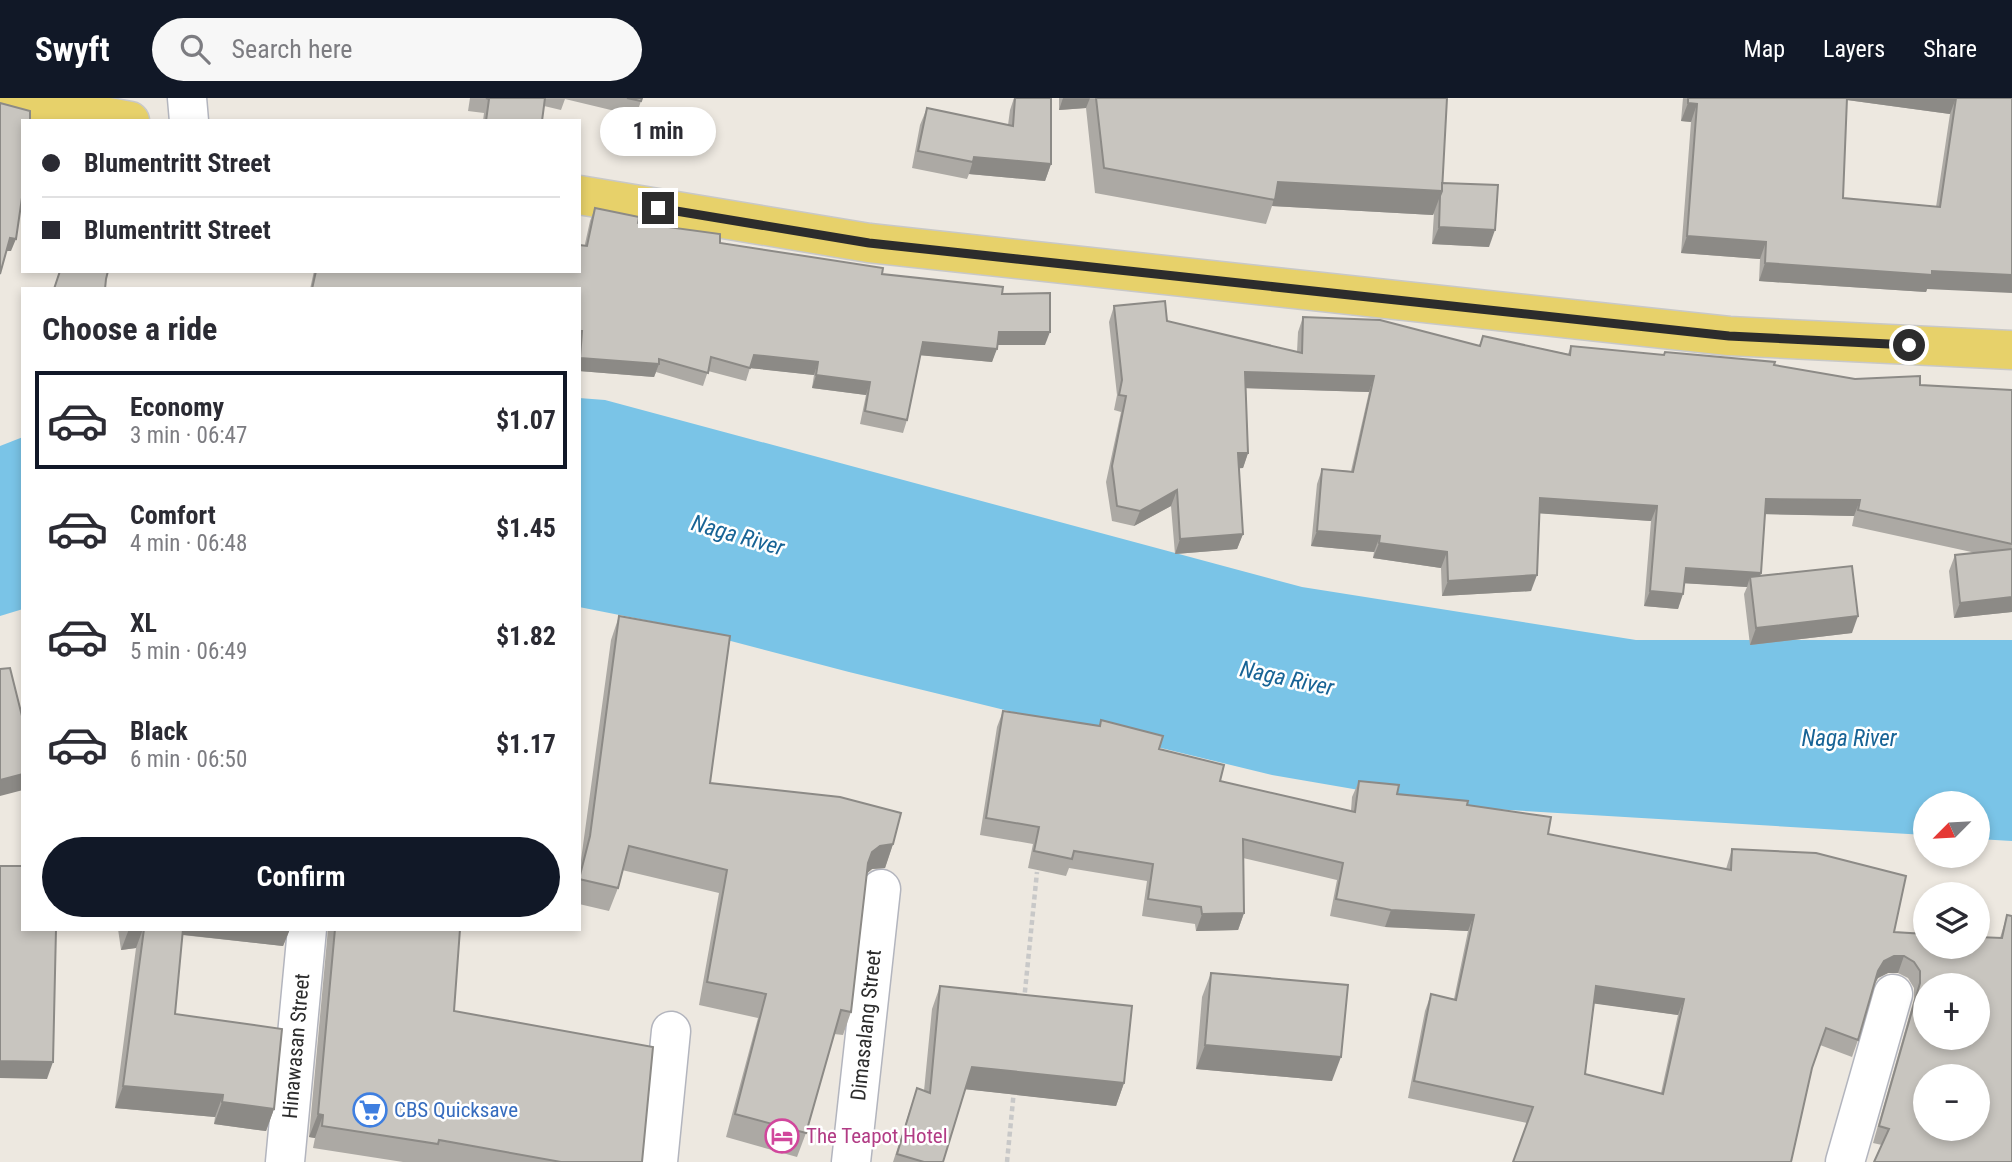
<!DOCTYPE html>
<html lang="en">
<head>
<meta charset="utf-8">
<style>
  body { margin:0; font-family:"Roboto Condensed",sans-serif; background:#f7f7f7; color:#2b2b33; height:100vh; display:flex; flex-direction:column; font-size:26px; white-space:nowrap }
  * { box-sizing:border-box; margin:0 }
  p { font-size:23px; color:#7c7c81 }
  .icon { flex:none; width:38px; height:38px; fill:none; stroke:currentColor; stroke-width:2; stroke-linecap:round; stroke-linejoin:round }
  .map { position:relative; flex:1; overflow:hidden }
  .panel { position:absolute; left:21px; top:189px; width:560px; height:644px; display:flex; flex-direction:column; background:#fff; border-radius:0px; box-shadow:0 4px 10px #0003 }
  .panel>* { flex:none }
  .top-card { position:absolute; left:21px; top:21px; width:560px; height:154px; border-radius:0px; box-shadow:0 4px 10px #0003; display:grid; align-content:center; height:154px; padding:0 21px; background:#fff }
  .needle { width:46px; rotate:246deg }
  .tools { position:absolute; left:1913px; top:693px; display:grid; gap:14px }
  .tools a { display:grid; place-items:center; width:77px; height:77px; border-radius:50%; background:#fff; box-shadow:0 4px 10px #0003; font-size:35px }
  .end { position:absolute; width:32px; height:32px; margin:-16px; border:9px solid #2c2c2c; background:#fff; box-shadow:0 0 0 4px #fff }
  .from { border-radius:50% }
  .bubble { position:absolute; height:49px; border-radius:24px; background:#fff; box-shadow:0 4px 10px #0003; font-size:23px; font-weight:700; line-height:49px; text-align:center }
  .top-card b { display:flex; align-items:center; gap:24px; height:66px; font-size:26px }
  .top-card b+b { border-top:2px solid #e1e1e2 }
  .top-card i { width:18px; height:18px; background:#2b2b33 }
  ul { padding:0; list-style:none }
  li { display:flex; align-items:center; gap:21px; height:98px; margin:0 14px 10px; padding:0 7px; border:4px solid transparent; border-radius:0px }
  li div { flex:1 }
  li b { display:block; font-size:26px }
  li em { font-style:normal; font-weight:700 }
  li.on { border-color:#111827 }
  li>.icon { width:63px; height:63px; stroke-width:1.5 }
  h2 { padding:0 21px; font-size:32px; line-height:84px }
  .primary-button { display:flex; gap:14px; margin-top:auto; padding:14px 21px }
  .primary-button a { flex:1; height:80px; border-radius:42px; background:#111827; color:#fff; font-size:28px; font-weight:700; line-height:80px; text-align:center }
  header { display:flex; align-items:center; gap:42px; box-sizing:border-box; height:98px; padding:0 35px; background:#111827; color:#fff }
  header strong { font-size:33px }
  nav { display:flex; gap:38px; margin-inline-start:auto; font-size:24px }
  .search { width:490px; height:63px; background:#f7f7f7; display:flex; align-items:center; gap:18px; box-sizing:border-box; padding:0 24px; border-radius:38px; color:#7c7c81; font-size:26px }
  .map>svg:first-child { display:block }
</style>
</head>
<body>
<header>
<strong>Swyft</strong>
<div class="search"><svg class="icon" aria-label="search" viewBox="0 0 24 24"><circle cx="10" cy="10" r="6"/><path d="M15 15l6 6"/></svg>Search here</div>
<nav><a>Map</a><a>Layers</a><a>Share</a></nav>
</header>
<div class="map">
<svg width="2012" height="1064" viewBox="0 0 2012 1064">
  <rect width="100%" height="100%" fill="#ede8e0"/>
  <g fill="#7ac4e7">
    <path d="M579,300L605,302L1302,489L1636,542H2012V743L1978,741V705H1925V737L1458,709L1272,677L849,574L670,527L579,509Z"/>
    <path d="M23,339V511L0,518V348Z"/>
  </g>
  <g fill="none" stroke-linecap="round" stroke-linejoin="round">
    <defs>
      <g id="minor">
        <path d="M187,0L189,23"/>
        <path d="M285,1064L307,831"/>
        <path d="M658,1064L671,933"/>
        <path d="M851,1064L881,791"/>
        <path d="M1845,1064L1893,896"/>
      </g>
      <g id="major">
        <path d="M5,0L130,23"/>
        <path d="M579,97L869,145L1729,238L2012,252"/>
      </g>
    </defs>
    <use href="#minor" stroke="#b3b5be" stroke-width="41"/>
    <use href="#major" stroke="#c8c8c8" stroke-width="41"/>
    <g stroke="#c8c8c8" stroke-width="4.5" stroke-dasharray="5 3.5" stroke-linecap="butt">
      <path d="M1024,903L1037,774"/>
      <path d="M1007,1064L1014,992"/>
    </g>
    <use href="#minor" stroke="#fff" stroke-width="38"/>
    <use href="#major" stroke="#e7d16a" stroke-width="38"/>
  </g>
  <g fill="#aca9a4" fill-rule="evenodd">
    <path d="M470,0H642L636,18L565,1L561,12L544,8L542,23H483L484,15L468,13Z"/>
    <path d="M1014,0H1051V66L1045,83L969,76L967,81L912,70L920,27L927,10L1008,27L1010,12Z"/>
    <path d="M1059,0H1447L1442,85L1489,149L1432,146L1434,115L1433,117L1272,108L1266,126L1095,95L1086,10L1059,12Z"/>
    <path d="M1683,0H2012L1926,194L1759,183L1760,161L1681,155L1691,24L1681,23ZM1847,2L1950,16L1936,109L1843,100Z"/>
    <path d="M595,110L638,125L720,145L882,176L1002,196L1045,247H997L992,264L920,257L907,322L903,335L860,326L866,297L812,290L814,277L750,270L746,283L708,273L703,288L656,274L654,279L579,273V191H310L314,173H579L590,123Z"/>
    <path d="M1114,208L1167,223L1297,254L1298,234L1303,219L1479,248L1483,238L1568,256L1571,248L1664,257L1665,254L1774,267L1855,281L1920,287L2012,292V514L1954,520L1949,473L1955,457L1976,455L1852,428L1854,418L1765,416L1761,475L1760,478L1852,535L1750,547L1744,496L1747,489L1684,485L1678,511L1644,508L1651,423L1539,415L1531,493L1442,498L1441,470L1373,460L1374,454L1311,448L1317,386L1322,371L1351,373L1369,294L1246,290L1248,355L1243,370H1239L1243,436L1237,451L1175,456L1171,408L1134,428L1112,423L1106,384L1121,314L1114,312L1117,297L1109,224Z"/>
    <path d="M619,518L710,685L893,746L885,770L872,771L867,775L851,914L843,937L834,936L806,1035L797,1059L726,1039L758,920L699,907L719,795L622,772L618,790L609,813L579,806V770L581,762L611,542Z"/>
    <path d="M1003,613L1099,628L1101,622L1220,683L1351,713L1352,699L1359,683L1397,696L1467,707L1548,736L1726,771L1732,751L1894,834L2000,840L2007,817L2012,1064L1882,1047L1873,1045L1914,901V890L1908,880L1898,875H1888L1878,880L1875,886L1858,942L1852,959L1820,947L1812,970L1527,1025L1408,1000L1425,913L1431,896L1454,901L1468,833L1385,829L1330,818L1337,782L1243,760L1244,815L1238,832L1196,833L1195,826L1142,818L1147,783L1069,770L1066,778L1028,770L1033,746L980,737L997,629ZM1594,905L1678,917L1661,995L1585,976Z"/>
    <path d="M118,831H290L283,848L182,837L175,916L274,1011L266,1033L214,1026L215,1019L115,1010L136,850L121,852Z"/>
    <path d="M328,831H460L454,913L642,1064H403L313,1050L315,1040L309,1039Z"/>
    <path d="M1211,875L1332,983L1196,971L1202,899Z"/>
    <path d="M940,888L1124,985L1116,1008L965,991L943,1064H893L917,990L924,993L932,911Z"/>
  </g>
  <g fill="#8c8a86">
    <path d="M1063,0H1090L1086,10L1059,12Z"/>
    <path d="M1843,0H1956L1950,16L1847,2L1845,8Z"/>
    <path d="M1688,5L1697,6L1691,24L1681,23Z"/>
    <path d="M974,59L1051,66L1045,83L969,76Z"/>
    <path d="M1278,84L1442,93L1433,117L1272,108Z"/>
    <path d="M1439,129L1495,132L1489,149L1432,146Z"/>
    <path d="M1687,138L1766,144L1760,161L1681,155Z"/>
    <path d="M10,140L16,141L11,153H5Z"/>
    <path d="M1765,165L2012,177V195L1927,191L1926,194L1759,183Z"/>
    <path d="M999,234H1050L1045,247H994Z"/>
    <path d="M923,244L997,251L992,264L918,257Z"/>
    <path d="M754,257L818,264L814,277L749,270Z"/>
    <path d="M580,260L659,266L654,279L579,273Z"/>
    <path d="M1245,274L1374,278L1369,294L1240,290Z"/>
    <path d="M816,277L870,284L866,297L812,290Z"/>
    <path d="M1238,355H1248L1243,370L1232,371Z"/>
    <path d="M1177,392L1171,408L1134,428L1140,413Z"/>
    <path d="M1540,400L1657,408L1651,423L1534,415Z"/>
    <path d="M1766,401L1860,402L1854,418L1760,416Z"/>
    <path d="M1317,433L1380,438L1374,454L1311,448Z"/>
    <path d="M1243,436L1237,451L1175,456L1180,441Z"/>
    <path d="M1379,445L1447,454L1441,470L1373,460Z"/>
    <path d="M1686,470L1761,475L1756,490L1750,479L1747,489L1680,485Z"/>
    <path d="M1537,477L1531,493L1442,498L1448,483Z"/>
    <path d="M1650,493L1683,496L1678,511L1644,508Z"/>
    <path d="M2012,499V514L1954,520L1960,505Z"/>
    <path d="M1858,518L1852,535L1750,547L1756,530Z"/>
    <path d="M23,676V692L0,698V682Z"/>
    <path d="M893,746L885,770L872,771L864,778L872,754L880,748Z"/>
    <path d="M1391,812L1474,817L1468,833L1385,829Z"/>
    <path d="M1244,815L1238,832L1196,833L1202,816Z"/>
    <path d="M129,831H143L136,850L121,852Z"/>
    <path d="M178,831H290L283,848L176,836Z"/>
    <path d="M1894,858H1904L1898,875H1888L1878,880L1872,889L1878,873L1884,863Z"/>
    <path d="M1596,888L1684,901L1678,917L1590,905Z"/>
    <path d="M1205,947L1341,959L1332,983L1196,971Z"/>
    <path d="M0,963L53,964L47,981L0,980Z"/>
    <path d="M972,969L1124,985L1116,1008L963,991Z"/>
    <path d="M123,988L223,997L215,1019L115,1010Z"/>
    <path d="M222,1004L274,1011L266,1033L214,1026Z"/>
    <path d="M318,1016L323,1017L315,1040L309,1039Z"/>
  </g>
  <g fill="#c8c5bf" stroke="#8c8a86" stroke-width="2" fill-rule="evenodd">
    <path d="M486,0H545L542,23H486L489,1Z"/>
    <path d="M627,0H642L641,3Z"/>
    <path d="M1015,0H1051V66L974,59L973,64L918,53L927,10L1013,28Z"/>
    <path d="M1096,0H1447L1442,93L1278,84L1275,102L1104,70Z"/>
    <path d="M1688,0H1847L1843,100L1940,109L1956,0H2012V177L1932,173V177L1765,165L1766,144L1687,138L1697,6L1688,5Z"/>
    <path d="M0,5L30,13V23H23V93L16,141L10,140L0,176Z"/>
    <path d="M1442,85L1498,87L1495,132L1439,129L1440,98L1442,93Z"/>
    <path d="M595,110L639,119L638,125L720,136V145L883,170L882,176L1003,189L1002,196L1050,195V234H999L997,251L923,244L907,322L865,313L870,284L816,277L818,264L754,257L750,270L711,259L708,275L659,261V266L580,260L582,233H579V191H312L316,173H579V147L587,148Z"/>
    <path d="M60,173H108L106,181L105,191H54Z"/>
    <path d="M1165,203L1167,223L1302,255L1303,219L1380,222L1480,248L1483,238L1570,257L1571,248L1664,257L1665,254L1775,264L1774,267L1855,281L1920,278V287L2012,292V446L1858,412L1860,402L1766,401L1761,475L1686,470L1683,496L1650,493L1657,408L1540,400L1537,477L1448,483L1447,454L1379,445L1380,438L1317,433L1322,371L1353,374L1374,278L1245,274L1248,355H1238L1243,436L1180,441L1177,392L1140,413L1117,408L1112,368L1126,298L1119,297L1122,282L1114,208Z"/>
    <path d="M2012,451V499L1960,505L1955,457Z"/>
    <path d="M1852,468L1858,518L1756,530L1750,479Z"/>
    <path d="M619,518L730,538L710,685L840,699L901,715L893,746L880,748L872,754L868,765L851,914L841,912L806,1035L735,1016L766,896L707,884L727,772L629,748L618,790L579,781L590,738Z"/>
    <path d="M10,570L23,622V676L0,682V571Z"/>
    <path d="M1003,613L1100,628L1101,622L1163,638L1159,651L1224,667L1220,683L1355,714L1359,683L1399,687L1397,696L1468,703L1467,707L1551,719L1548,736L1731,772L1732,751L1816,755L1855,765L1906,778L1894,834L1925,836V849H1978V839L2002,840L2007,817L2012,818V1064H1874L1889,1031L1879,1028L1920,885V873L1914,864L1904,858H1894L1884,863L1878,873L1858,942L1826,930L1812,970L1791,1064H1513L1533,1009L1414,983L1431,896L1456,902L1474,817L1391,812L1336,801L1343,765L1243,741L1244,815L1202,816L1201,809L1148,801L1153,766L1074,753L1072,761L1034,753L1039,729L986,720ZM1925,887H1978V940H1925ZM1596,888L1684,901L1663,996L1585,976ZM1925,978H1978V1031H1925Z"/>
    <path d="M0,768H23V831H56L53,964L0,963Z"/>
    <path d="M144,831H183L175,916L282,931L274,1011L222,1004L223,997L123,988Z"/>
    <path d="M335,831H460L454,913L653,949L642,1064H561L439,1042L438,1046L322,1028L323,1017L318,1016Z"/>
    <path d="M1211,875L1348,887L1341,959L1205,947Z"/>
    <path d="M940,888L1132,908L1124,985L972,969L943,1064H924L897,1056L917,990L930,995Z"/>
  </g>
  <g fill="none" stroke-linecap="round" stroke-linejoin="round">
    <path stroke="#2c2c2c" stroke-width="9" d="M658,110L869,145L1729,238L1909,247"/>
  </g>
  <defs>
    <symbol id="supermarket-ring" viewBox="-11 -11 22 22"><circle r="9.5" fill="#fff" stroke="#3f7fe0" stroke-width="1.5"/><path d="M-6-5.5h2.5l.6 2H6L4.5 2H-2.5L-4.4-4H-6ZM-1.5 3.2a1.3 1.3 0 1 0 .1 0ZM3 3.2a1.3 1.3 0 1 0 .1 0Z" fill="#3f7fe0"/></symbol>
    <symbol id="hotel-ring" viewBox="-11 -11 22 22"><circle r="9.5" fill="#fff" stroke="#d1479c" stroke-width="1.5"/><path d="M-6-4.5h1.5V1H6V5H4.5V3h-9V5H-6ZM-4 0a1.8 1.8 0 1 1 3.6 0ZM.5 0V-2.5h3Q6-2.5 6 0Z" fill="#d1479c"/></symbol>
  </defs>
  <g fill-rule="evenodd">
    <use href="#supermarket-ring" x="351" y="993" width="38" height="38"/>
    <use href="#hotel-ring" x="763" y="1019" width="38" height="38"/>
  </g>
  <g text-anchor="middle" stroke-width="5" stroke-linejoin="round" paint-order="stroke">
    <g font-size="21" fill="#2c2c2c" stroke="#fff">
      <text transform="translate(866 927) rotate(-84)" y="7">Dimasalang Street</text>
      <text transform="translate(296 948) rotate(-85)" y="7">Hinawasan Street</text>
    </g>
    <g font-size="21" fill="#366cbe" stroke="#fff" text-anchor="start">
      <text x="394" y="1019">CBS Quicksave</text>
    </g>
    <g font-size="21" fill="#b23c85" stroke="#fff" text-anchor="start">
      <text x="806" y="1045">The Teapot Hotel</text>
    </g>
    <g font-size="23" font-style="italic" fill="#176395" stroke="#fff">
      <text transform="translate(738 437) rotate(16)" y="8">Naga River</text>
      <text transform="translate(1287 580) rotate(12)" y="8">Naga River</text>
      <text x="1849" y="648">Naga River</text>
    </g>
  </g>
</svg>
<div class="tools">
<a><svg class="needle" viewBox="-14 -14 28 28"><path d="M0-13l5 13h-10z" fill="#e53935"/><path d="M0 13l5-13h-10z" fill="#7c7c81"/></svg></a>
<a><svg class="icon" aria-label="layers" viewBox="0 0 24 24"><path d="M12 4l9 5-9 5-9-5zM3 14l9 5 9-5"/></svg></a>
<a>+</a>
<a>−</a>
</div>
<i class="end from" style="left:1909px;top:247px"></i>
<i class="end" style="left:658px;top:110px"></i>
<div class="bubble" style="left:600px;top:9px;width:116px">1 min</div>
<div class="top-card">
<b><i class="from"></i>Blumentritt Street</b>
<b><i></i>Blumentritt Street</b>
</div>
<section class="panel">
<h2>Choose a ride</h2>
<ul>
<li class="on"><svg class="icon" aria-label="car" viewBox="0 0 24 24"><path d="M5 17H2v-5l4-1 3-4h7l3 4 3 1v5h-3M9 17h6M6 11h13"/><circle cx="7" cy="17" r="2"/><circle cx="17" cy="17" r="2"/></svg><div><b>Economy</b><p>3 min · 06:47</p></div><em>$1.07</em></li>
<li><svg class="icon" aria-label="car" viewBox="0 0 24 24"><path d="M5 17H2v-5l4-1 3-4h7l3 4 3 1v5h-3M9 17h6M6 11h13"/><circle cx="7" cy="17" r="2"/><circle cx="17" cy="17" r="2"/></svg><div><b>Comfort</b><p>4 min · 06:48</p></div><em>$1.45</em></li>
<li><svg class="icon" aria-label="car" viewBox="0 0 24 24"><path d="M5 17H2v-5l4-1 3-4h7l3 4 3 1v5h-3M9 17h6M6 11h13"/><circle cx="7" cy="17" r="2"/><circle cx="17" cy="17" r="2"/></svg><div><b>XL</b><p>5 min · 06:49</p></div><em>$1.82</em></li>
<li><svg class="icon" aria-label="car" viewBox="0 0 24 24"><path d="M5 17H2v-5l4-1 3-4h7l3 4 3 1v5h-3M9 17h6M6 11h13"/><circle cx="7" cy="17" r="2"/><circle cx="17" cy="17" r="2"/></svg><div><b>Black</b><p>6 min · 06:50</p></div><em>$1.17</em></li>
</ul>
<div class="primary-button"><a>Confirm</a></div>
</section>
</div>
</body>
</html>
